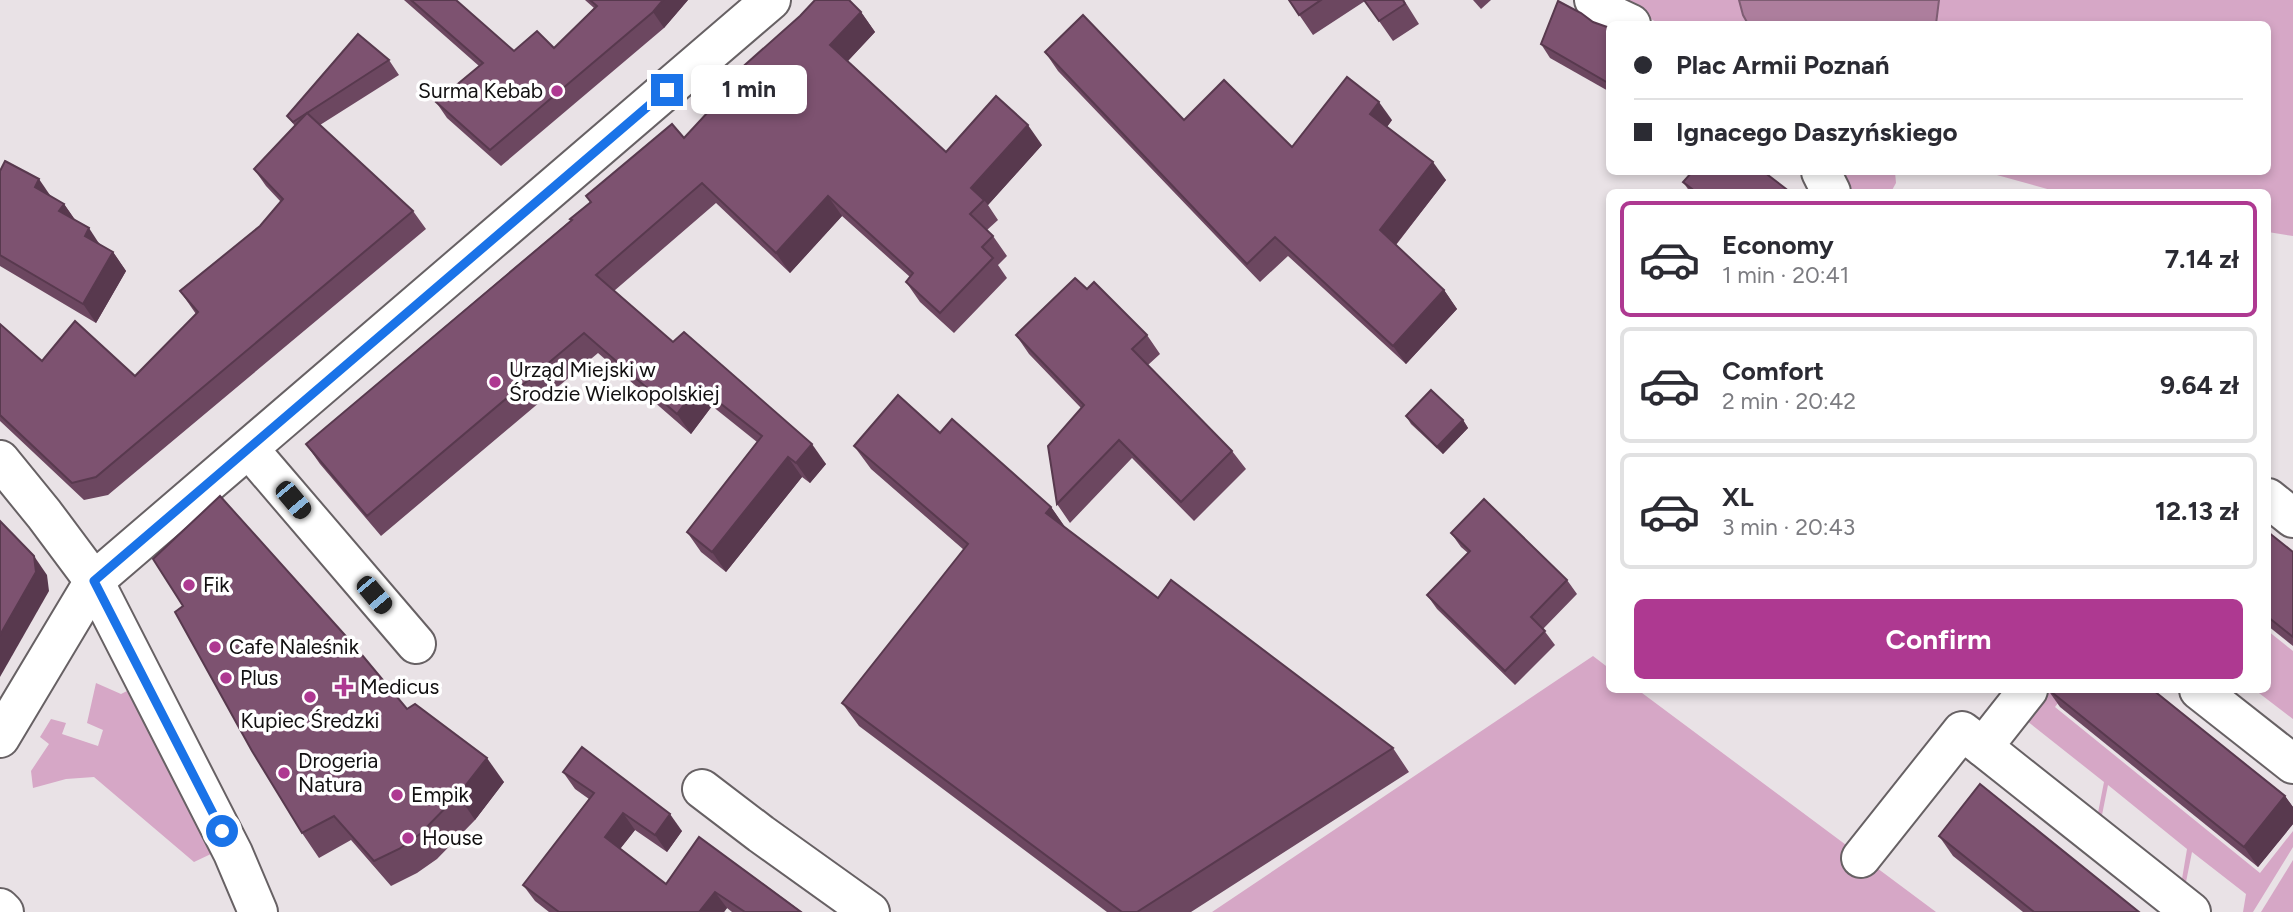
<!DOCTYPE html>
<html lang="en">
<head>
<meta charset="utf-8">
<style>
  body { margin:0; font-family:Figtree,sans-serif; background:#f2f2f3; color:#2b2b33; height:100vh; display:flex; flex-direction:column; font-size:26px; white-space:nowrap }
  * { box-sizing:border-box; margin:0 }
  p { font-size:23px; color:#7c7c81 }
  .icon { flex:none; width:38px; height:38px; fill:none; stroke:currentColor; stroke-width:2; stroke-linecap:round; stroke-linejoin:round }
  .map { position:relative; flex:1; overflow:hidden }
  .drawer { position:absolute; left:1606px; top:189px; width:665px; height:504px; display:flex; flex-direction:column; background:#fff; border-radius:10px; box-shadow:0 4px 10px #0003 }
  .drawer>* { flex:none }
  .hud { position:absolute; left:1606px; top:21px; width:665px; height:154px; border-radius:10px; box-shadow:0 4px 10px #0003; display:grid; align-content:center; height:154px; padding:0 28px; background:#fff }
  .end { position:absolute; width:32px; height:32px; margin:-16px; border:9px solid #1a73e8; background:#fff; box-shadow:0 0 0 4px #fff }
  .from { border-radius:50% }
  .bubble { position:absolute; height:49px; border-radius:10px; background:#fff; box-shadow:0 4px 10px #0003; font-size:23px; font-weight:700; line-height:49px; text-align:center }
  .car { position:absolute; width:21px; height:42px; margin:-21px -10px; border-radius:9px; box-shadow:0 0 5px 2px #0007; background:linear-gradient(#222 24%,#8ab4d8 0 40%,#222 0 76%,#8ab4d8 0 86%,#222 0) }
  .hud b { display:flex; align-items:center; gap:24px; height:66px; font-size:26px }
  .hud b+b { border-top:2px solid #e1e1e2 }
  .hud i { width:18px; height:18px; background:#2b2b33 }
  ul { padding:12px 0 0; list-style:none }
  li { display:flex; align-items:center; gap:21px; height:116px; margin:0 14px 10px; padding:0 14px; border:4px solid #e1e1e2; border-radius:10px }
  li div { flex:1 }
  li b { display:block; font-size:26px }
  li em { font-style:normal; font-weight:700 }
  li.current { border-color:#ae3991 }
  li>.icon { width:63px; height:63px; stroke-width:1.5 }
  .cta { display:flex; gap:14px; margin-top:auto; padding:14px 28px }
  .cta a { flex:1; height:80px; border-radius:10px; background:#ae3991; color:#fff; font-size:28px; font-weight:700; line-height:80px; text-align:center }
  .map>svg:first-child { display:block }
</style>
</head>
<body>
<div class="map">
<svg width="2293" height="912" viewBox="0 0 2293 912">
  <rect width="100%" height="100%" fill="#e9e2e6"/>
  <g fill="#d6a7c6">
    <path d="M1616,0H2293V236L2268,232V192H2058L1986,172H2268V24H1660Z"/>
    <path d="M1835,172H1895L1896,183L1891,192H1851Z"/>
    <path d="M2268,631L2293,651V719L2255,690H2268Z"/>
    <path d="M1593,656L1610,669V690H1638L1936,912H1212Z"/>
    <path d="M96,683L121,694L127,691L213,853L194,862L94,777L66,779L33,788L31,771L49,744L40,737L51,719L66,723L62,734L98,746L103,730L87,723Z"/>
    <path d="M2050,690H2068L2055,707L2260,873L2293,831V847L2253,912H2243L2246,894L2192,852L2185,887L2181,885L2187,849L2108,785L2101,820L2097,818L2104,782L2027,721Z"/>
    <path d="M2293,860V912H2261Z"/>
  </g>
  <path fill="#ad7e9d" stroke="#7e5d73" stroke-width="2" d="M1739,0H1939L1936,24H1748L1743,15Z"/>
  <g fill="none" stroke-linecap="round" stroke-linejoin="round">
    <defs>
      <g id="minor">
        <path d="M1594,0L1612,15L1631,24"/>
        <path d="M1821,172L1831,192"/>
        <path d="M249,449L416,644"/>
        <path d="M0,460L44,514L94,581L233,853L258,912"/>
        <path d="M2268,498L2293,518"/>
        <path d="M2028,690L1983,747L2191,912"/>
        <path d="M2199,690L2293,764"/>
        <path d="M0,738L94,581L771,0"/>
        <path d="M702,789L761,834L870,912"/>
        <path d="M1861,858L1962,731L1983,747"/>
        <path d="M0,908L4,912"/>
      </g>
    </defs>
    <use href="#minor" stroke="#676164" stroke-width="42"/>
    <use href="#minor" stroke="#fff" stroke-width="38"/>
  </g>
  <g fill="#6c4760">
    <path d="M404,0H456L514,51L554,48L594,8L585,0H688L664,28L501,166L447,118L436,102L479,66Z"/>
    <path d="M1289,0H1404L1419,24L1393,41L1365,1L1313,35Z"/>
    <path d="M1473,0H1491L1481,9Z"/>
    <path d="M861,12L875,32L848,61L946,152L1042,145L988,205L998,220L987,230L993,236L1007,256L998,265L1007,278L954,333L920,302L906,282L910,277L842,216L790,273L716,203L614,291L673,342L826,464L810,483L802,477L726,572L701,552L687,532L757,442L712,406L691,434L598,353L381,536L320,464L306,444L571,220L590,202L586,196L684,138L733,85L729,79Z"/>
    <path d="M1593,22L1610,28V92L1550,58L1541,44Z"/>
    <path d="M1045,52L1184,120L1292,147L1392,120L1387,127L1446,180L1396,245L1444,290L1457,309L1406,364L1288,256L1260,282L1058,71Z"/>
    <path d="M389,60L399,75L320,125L413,211L426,229L108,495L84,500L0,421V324L42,361L135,376L196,314L180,291L260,226L281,202L266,186L254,169L295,126L287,116Z"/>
    <path d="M0,171L64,204L76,221L101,245L113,252L126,271L96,323L0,266Z"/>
    <path d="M1683,182L1790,192H1690Z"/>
    <path d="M1087,289L1147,335L1160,354L1148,365L1232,451L1246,469L1194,521L1132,458L1070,523L1057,504L1081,408L1029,354L1016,335Z"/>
    <path d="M1406,416L1463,420L1468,428L1443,454L1411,424Z"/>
    <path d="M940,433L1051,507L1065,527L1158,598L1393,748L1409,772L1191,912H1107L859,726L842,703L964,550L871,469L854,446Z"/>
    <path d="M2268,532L2293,552V646L2268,626Z"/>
    <path d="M1451,533L1567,580L1577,594L1543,629L1555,645L1515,685L1437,609L1427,595L1468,553L1461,547Z"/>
    <path d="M2048,690H2153L2285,796L2293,807V824L2258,867L2060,707Z"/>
    <path d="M407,709L504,782L475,820L437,859L417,873L391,886L351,840L319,858L302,833Z"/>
    <path d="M563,772L682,831L667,852L635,830L620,849L666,884L699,837L802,912H732L727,908L724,912H549L535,901L523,885L589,799L575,789Z"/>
    <path d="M1939,836L2139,912H2023L1953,856Z"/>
  </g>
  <g fill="#58394e">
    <path d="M663,0H688L664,28L653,12Z"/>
    <path d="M861,12L875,32L844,65L830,45Z"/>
    <path d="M1379,102L1392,120L1383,132L1370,114Z"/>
    <path d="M1028,125L1042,145L988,205L984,200L971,188Z"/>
    <path d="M1433,162L1446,180L1393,248L1380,230Z"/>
    <path d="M39,179L52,198L35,187Z"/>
    <path d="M828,196L842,216L790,273L776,253Z"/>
    <path d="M64,204L77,223L59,211Z"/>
    <path d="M89,228L102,248L85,236Z"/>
    <path d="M113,252L126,271L96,323L83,304Z"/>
    <path d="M1444,290L1457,309L1406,364L1393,346Z"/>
    <path d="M698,386L712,406L691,434L677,414Z"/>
    <path d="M1463,420L1468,428L1443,454L1437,447Z"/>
    <path d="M812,444L826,464L810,483L796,463Z"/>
    <path d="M788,457L802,477L726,572L712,552Z"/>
    <path d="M1051,507L1067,530L1046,513Z"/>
    <path d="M34,556L47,575L49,591L0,677V635Z"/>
    <path d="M487,758L504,782L475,820L458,795Z"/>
    <path d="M2285,796L2293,807V824L2258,867L2244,847Z"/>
    <path d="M623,813L635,830L616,854L605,837Z"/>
    <path d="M670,814L682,831L667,852L655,835Z"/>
    <path d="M715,892L727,908L724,912H699Z"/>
  </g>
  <g fill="#7d5270" stroke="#58394e" stroke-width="2">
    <path d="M411,0H456L514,51L537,31L554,48L597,6L590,0H663L653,12L490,150L436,102L483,63Z"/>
    <path d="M815,0H849L861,12L830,45L946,152L996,96L1028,125L971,188L984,200L970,214L993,236L982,247L993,258L940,313L906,282L913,273L828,196L776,253L702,183L596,275L673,342L684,332L812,444L796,463L788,457L712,552L687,532L762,436L698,386L677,414L584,333L367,516L306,444L572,220L570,219L591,202L586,196L672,124L684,138L734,84L729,79L800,16Z"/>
    <path d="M1289,0H1321L1299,15Z"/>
    <path d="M1364,0H1403L1405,4L1379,21Z"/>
    <path d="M1558,1L1581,13L1593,22L1610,28V84L1541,44Z"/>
    <path d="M1083,15L1184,120L1224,80L1292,147L1347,77L1379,102L1370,114L1433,162L1380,230L1444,290L1393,346L1275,237L1247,264L1045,52Z"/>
    <path d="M358,34L389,60L293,122L287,116Z"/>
    <path d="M307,113L413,211L96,477L72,483L0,415V324L42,361L75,321L135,376L198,312L180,291L260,226L283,199L254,169Z"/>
    <path d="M5,161L39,179L35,187L64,204L59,211L89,228L85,236L113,252L83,304L0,255V171Z"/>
    <path d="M1692,172H1764L1790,192H1696L1683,182Z"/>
    <path d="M1075,278L1087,289L1094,282L1147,335L1132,349L1232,451L1181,502L1119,440L1057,504L1048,446L1084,405L1016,335Z"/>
    <path d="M1431,390L1463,420L1437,447L1406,416Z"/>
    <path d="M898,395L940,433L952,419L1051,507L1046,513L1158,598L1171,580L1393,748L1137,912H1122L842,703L968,544L854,446Z"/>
    <path d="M220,496L352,643L407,709L415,704L487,758L458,795L420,834L399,849L374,861L334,816L302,833L252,751L175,612L183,606L153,559Z"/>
    <path d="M1484,499L1567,580L1531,617L1545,631L1505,671L1427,595L1470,551L1451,533Z"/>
    <path d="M0,521L34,556L36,572L0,635Z"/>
    <path d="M2268,532L2293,552V637L2268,617Z"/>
    <path d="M2049,690H2153L2285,796L2244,847Z"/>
    <path d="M582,747L670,814L655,835L623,813L605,837L666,884L699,837L801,912H745L715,892L699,912H559L523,885L594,793L563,772Z"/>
    <path d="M1980,784L2139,912H2034L1939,836Z"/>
  </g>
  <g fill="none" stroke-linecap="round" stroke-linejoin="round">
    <path stroke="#1a73e8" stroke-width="9" d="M222,831L94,581L667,90"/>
  </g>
  <g fill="#ae3991" stroke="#fff" stroke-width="2.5">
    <circle cx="557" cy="91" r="7"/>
    <circle cx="495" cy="382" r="7"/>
    <circle cx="189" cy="585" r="7"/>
    <circle cx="215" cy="647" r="7"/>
    <circle cx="226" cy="678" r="7"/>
    <path d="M340.5 676.5h7v7h7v7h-7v7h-7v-7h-7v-7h7z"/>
    <circle cx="310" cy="697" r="7"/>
    <circle cx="284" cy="773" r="7"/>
    <circle cx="397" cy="795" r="7"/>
    <circle cx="408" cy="838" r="7"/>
  </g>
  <g text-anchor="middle" stroke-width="7" stroke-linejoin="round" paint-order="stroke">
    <g font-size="21" fill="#121011" stroke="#fff" text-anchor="start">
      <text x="543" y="98" text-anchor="end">Surma Kebab</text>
      <text x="509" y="377">Urząd Miejski w<tspan x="509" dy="24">Środzie Wielkopolskiej</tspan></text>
      <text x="203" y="592">Fik</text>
      <text x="229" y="654">Cafe Naleśnik</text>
      <text x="240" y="685">Plus</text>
      <text x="360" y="694">Medicus</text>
      <text x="310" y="728" text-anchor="middle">Kupiec Średzki</text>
      <text x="298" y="768">Drogeria<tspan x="298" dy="24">Natura</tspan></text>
      <text x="411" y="802">Empik</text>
      <text x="422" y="845">House</text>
    </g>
  </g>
</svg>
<i class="end from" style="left:222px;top:831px"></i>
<i class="end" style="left:667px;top:90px"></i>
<div class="bubble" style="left:691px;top:65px;width:116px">1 min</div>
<i class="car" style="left:293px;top:500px;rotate:140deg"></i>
<i class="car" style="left:374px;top:595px;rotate:140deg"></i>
<div class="hud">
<b><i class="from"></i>Plac Armii Poznań</b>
<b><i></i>Ignacego Daszyńskiego</b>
</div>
<section class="drawer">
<ul>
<li class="current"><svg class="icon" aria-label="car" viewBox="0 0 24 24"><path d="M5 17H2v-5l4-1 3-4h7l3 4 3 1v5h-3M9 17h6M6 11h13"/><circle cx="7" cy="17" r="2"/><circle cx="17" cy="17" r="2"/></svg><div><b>Economy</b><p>1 min · 20:41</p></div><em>7.14 zł</em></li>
<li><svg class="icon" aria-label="car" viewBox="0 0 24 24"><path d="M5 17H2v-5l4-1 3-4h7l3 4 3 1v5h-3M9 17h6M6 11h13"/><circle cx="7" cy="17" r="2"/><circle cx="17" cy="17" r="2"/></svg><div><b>Comfort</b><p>2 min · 20:42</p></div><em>9.64 zł</em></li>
<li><svg class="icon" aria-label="car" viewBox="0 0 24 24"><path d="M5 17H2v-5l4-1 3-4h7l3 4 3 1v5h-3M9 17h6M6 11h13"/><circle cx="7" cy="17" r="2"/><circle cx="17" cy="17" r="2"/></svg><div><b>XL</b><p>3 min · 20:43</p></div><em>12.13 zł</em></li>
</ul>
<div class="cta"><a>Confirm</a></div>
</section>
</div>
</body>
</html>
